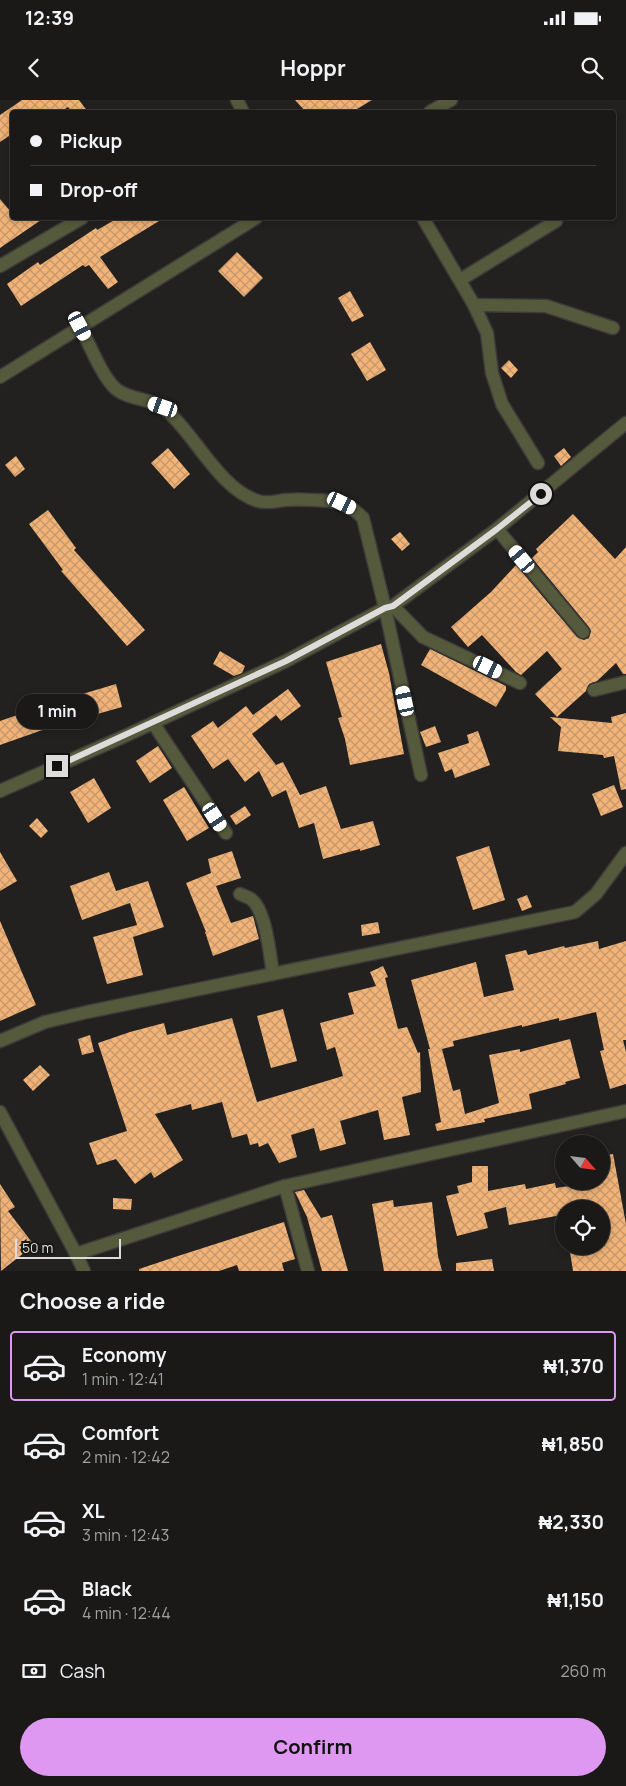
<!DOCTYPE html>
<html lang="en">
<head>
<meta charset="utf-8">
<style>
  body { margin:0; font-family:Manrope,sans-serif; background:#232220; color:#f1f3f6; height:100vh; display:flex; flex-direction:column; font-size:19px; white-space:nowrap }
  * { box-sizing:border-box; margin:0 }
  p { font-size:16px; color:#9fa0a1 }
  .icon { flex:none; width:28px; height:28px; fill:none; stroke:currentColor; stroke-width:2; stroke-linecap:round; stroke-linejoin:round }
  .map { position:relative; height:1171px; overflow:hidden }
  .side { display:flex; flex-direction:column; background:#1a1917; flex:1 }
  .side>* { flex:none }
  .top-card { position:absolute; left:10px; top:10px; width:606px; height:110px; border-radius:5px; box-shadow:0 2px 8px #0003,0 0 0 1px #383836; display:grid; align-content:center; height:110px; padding:0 20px; background:#1a1917 }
  .needle { width:32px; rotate:118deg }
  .controls { position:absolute; left:555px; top:1035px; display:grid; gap:10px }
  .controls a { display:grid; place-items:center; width:55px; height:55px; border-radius:50%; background:#1a1917; box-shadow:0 2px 8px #0003,0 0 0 1px #383836; font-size:25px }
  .scale { position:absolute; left:15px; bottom:12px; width:106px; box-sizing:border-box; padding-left:5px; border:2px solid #dddcdb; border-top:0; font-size:14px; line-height:18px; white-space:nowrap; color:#dddcdb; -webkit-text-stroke:4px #181815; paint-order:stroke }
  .end { position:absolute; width:22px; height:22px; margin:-11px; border:6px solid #dddcdb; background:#111; box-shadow:0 0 0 2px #111 }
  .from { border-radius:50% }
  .bubble { position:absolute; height:35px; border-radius:18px; background:#1a1917; box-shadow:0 2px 8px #0003,0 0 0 1px #383836; font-size:16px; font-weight:700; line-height:35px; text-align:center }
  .car { position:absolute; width:15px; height:30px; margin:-15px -8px; border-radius:6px; box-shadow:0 0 4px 1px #0007; background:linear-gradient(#fff 24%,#345 0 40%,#fff 0 76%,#345 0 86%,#fff 0) }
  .top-card b { display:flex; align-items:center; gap:18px; height:48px; font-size:19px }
  .top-card b+b { border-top:1px solid #383836 }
  .top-card i { width:12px; height:12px; background:#f1f3f6 }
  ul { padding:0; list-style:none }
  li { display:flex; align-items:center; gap:15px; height:70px; margin:0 10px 8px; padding:0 10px; border:2px solid transparent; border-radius:5px }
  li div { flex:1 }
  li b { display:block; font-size:19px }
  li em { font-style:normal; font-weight:700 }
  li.active { border-color:#df98f1 }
  li>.icon { width:45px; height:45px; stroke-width:1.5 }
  h2 { padding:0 20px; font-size:22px; line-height:60px }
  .pay { display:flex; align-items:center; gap:12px; height:55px; padding:0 20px; font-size:19px }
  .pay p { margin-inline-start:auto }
  .primary-button { display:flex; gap:10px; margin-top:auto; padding:10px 20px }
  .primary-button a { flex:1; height:58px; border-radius:30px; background:#df98f1; color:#111; font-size:20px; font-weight:700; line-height:58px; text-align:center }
  .status { display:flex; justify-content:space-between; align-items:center; height:35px; padding:0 25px; background:#1a1917; direction:ltr }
  .status svg { height:14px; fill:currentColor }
  header { display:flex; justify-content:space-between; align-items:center; height:65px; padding:0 20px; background:#1a1917; font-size:22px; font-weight:700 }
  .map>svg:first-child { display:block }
</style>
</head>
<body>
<div class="status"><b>12:39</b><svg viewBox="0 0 49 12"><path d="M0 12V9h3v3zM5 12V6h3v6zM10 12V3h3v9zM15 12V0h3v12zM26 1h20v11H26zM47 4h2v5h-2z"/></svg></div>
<header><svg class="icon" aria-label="back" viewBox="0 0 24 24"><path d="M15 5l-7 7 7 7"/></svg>Hoppr<svg class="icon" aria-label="search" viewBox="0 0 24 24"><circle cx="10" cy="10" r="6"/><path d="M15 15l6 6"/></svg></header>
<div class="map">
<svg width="626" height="1171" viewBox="0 0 626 1171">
  <defs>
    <pattern id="building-cross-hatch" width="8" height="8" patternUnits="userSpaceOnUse" patternTransform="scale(1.25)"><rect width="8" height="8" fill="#f1b377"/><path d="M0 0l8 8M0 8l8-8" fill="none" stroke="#c5976a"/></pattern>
  </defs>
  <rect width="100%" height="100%" fill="#22211f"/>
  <g fill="url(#building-cross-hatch)">
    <path d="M22,0H79L88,12H72L68,7L60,12H12V34L0,42V15Z"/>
    <path d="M295,0H372L352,12H306Z"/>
    <path d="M0,99L12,113V118H44L0,148Z"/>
    <path d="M118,118H164L100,157L118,182L108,189L89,165L85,167L83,165L21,206L7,184L38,162L40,165L96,128L97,130Z"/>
    <path d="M237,152L263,178L244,197L218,171Z"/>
    <path d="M350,191L364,216L352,222L338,198Z"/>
    <path d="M370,242L386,270L367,281L351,254Z"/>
    <path d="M509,260L518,270L511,278L501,268Z"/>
    <path d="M168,348L190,374L174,389L151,363Z"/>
    <path d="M564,348L571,357L561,366L554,356Z"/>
    <path d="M16,356L25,369L15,377L5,365Z"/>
    <path d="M48,410L76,448L74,450L145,530L127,546L61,471L63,470L29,424Z"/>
    <path d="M573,414L615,459L626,447V574H623L616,563L597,581L589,584L586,591L557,617L535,594L562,569L547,551L521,575L516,572L482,535L468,547L451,527L491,492L516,465L577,537L584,540L589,538L591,531L589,527L532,458L538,452L536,449Z"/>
    <path d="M400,432L410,444L402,451L391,439Z"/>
    <path d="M381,544L389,573L404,654L350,665L345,639L338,618L342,617L326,562Z"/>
    <path d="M430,549L506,586V590L496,607L421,565Z"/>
    <path d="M220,551L245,566L242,573L234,576L213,564Z"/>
    <path d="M116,584L122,607L69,622L68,621L0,645V621L52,603Z"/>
    <path d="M288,589L301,606L281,621L276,615L252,634L276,665L283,662L300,695L326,686L341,729L373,721L380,745L360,751V749L323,759L314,723L299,728L286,690L272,697L259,671L245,682L228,659L213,669L191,636L213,621L218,628L246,606L253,615Z"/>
    <path d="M626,613V689L621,690L614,656L604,658L603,655L558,651L561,627L550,617L612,623L611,617Z"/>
    <path d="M435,626L441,642L426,647L420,632Z"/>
    <path d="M478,631L490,665L455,678L452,669L445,672L438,653L469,643L467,635Z"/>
    <path d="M158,646L172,668L150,683L136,661Z"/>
    <path d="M94,678L111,708L88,723L70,692Z"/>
    <path d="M614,685L623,707L601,716L592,694Z"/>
    <path d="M184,687L209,728L187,741L163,700Z"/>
    <path d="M245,706L251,715L236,725L230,716Z"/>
    <path d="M37,718L48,731L41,738L29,726Z"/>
    <path d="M489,746L505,800L473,810L456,757Z"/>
    <path d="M232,751L241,778L216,786L231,823L253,816L259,839L213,856L205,832H206L186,783L211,773L208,759Z"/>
    <path d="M0,752L17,781L0,791Z"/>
    <path d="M109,772L116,791L148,781L164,827L133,837L143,875L107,884L93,837L137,825L130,803L82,820L70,786Z"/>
    <path d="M527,795L532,807L522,811L517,799Z"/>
    <path d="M0,821L36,905L0,921Z"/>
    <path d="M378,822L380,833L362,836L361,825Z"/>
    <path d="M598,841L599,849L626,841V940H623L626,952V984L610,989L600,951L604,950L596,912L559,921V918L522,927V925L453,941L454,946L442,949L453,991L460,989L465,1014L499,1003L489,955L520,949V952L570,939L580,978L565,982L566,984L529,994L532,1009L484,1019L485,1022L437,1031L435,1024L441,1022L428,949H430L411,880L476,862L484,897L514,890L505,855L526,850L528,855L564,846L565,848Z"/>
    <path d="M383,866L388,877L385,878L398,929L407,927L418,953L420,952L421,992L402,997L410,1035L384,1040L378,1010L340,1021L346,1044L320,1051L314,1028L291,1035L297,1057L279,1063L268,1043L259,1047L258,1043L250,1045L247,1034L232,1038L222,1002L192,1010L191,1004L155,1014L183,1060L154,1078L151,1072L135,1084L116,1059L97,1065L89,1043L127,1031L98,943L130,932L164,923L167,935L232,918L257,1002L343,976L335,947L327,950L320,923L354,914L348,893L376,886L370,872Z"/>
    <path d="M283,909L297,961L271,968L257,916Z"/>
    <path d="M90,935L94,952L82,955L78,939Z"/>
    <path d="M40,965L50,975L33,991L23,980Z"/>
    <path d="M613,1054L626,1124V1171H573L569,1146H605L601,1109H560L561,1115L509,1125L506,1107L484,1113L488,1128L457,1136L446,1096L459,1093L457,1086L472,1082V1066H488V1091L525,1084L526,1089L555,1083L556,1088L601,1081V1056Z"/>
    <path d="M0,1084L15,1107L8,1111L34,1145L1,1171Z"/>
    <path d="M304,1090L321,1118L332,1115L348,1171H322L307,1117L295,1092Z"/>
    <path d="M113,1098L132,1099L131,1110L113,1109Z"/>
    <path d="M393,1100L394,1107L432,1102L438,1156L442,1171H384L372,1104Z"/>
    <path d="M284,1122L295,1159L282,1163L284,1171H239L237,1165L219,1171H139V1169L178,1156Z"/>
    <path d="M492,1159L494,1171H456V1163Z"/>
  </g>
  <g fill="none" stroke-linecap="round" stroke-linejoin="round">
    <defs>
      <g id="minor">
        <path d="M237,0L243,12"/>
        <path d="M430,12L451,0"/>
        <path d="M423,118L474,205L487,233L492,273L502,304L538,363"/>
        <path d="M0,166L82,118"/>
        <path d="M460,180L556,121"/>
        <path d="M474,205L546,206L613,228"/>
        <path d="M80,226C89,243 102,277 116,289C129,300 151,298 165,309C195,334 219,389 258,401C266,404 277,401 285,400C298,399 330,400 342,403C350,406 357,412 363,418L385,508L421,675"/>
        <path d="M0,277L256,118"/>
        <path d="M497,429L583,532"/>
        <path d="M393,506L423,537L520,583"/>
        <path d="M594,590L626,582"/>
        <path d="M153,623L226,733"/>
        <path d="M0,691L125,636L286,561L385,508L393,506L497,429L626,323"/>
        <path d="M240,794C244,796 248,797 251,799C266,810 270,856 273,874"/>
        <path d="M0,941L45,922L87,912L575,812L596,794L626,753"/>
        <path d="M0,1012L76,1154L285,1086L626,1011"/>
        <path d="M285,1086L308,1171"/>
        <path d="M76,1154L84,1171"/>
      </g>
    </defs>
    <use href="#minor" stroke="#3c3b39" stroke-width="15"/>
    <use href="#minor" stroke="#555a3c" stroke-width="12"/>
  </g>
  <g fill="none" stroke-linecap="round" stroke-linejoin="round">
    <path stroke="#dddcdb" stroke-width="6" d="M57,666L286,561L385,508L393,506L497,429L541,394"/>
  </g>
</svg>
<div class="controls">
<a><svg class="needle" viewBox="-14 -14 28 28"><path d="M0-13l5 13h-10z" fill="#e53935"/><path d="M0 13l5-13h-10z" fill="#9fa0a1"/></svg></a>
<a><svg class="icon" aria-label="locate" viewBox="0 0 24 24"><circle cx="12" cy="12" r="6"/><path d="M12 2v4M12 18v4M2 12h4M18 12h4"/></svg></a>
</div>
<div class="scale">50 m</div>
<i class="end from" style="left:541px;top:394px"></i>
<i class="end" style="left:57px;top:666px"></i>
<div class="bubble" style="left:16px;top:594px;width:82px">1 min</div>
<i class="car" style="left:80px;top:226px;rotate:152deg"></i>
<i class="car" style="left:163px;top:307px;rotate:289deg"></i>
<i class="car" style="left:342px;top:403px;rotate:116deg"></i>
<i class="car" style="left:522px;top:459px;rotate:320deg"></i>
<i class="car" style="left:488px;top:567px;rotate:116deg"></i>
<i class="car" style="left:405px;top:601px;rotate:348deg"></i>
<i class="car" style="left:215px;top:717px;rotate:147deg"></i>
<div class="top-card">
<b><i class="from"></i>Pickup</b>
<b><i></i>Drop-off</b>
</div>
</div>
<section class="side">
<h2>Choose a ride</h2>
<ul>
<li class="active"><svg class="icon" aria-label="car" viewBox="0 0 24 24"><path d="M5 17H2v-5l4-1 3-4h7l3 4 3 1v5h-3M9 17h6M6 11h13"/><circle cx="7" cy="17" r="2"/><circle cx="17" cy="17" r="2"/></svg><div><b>Economy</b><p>1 min · 12:41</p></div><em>₦1,370</em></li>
<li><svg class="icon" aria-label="car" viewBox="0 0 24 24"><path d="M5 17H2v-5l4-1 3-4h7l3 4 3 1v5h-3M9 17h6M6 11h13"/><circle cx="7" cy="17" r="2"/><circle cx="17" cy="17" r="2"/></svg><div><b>Comfort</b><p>2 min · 12:42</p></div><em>₦1,850</em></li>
<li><svg class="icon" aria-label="car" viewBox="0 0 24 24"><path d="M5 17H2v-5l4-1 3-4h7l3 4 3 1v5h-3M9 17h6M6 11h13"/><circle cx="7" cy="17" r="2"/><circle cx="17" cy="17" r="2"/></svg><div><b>XL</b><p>3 min · 12:43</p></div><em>₦2,330</em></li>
<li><svg class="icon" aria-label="car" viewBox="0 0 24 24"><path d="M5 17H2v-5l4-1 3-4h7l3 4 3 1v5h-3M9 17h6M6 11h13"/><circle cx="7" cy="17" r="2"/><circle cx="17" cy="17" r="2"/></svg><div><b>Black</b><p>4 min · 12:44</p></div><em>₦1,150</em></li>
</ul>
<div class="pay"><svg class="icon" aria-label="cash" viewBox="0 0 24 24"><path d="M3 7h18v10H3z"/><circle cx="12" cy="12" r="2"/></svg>Cash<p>260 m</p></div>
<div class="primary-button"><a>Confirm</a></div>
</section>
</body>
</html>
